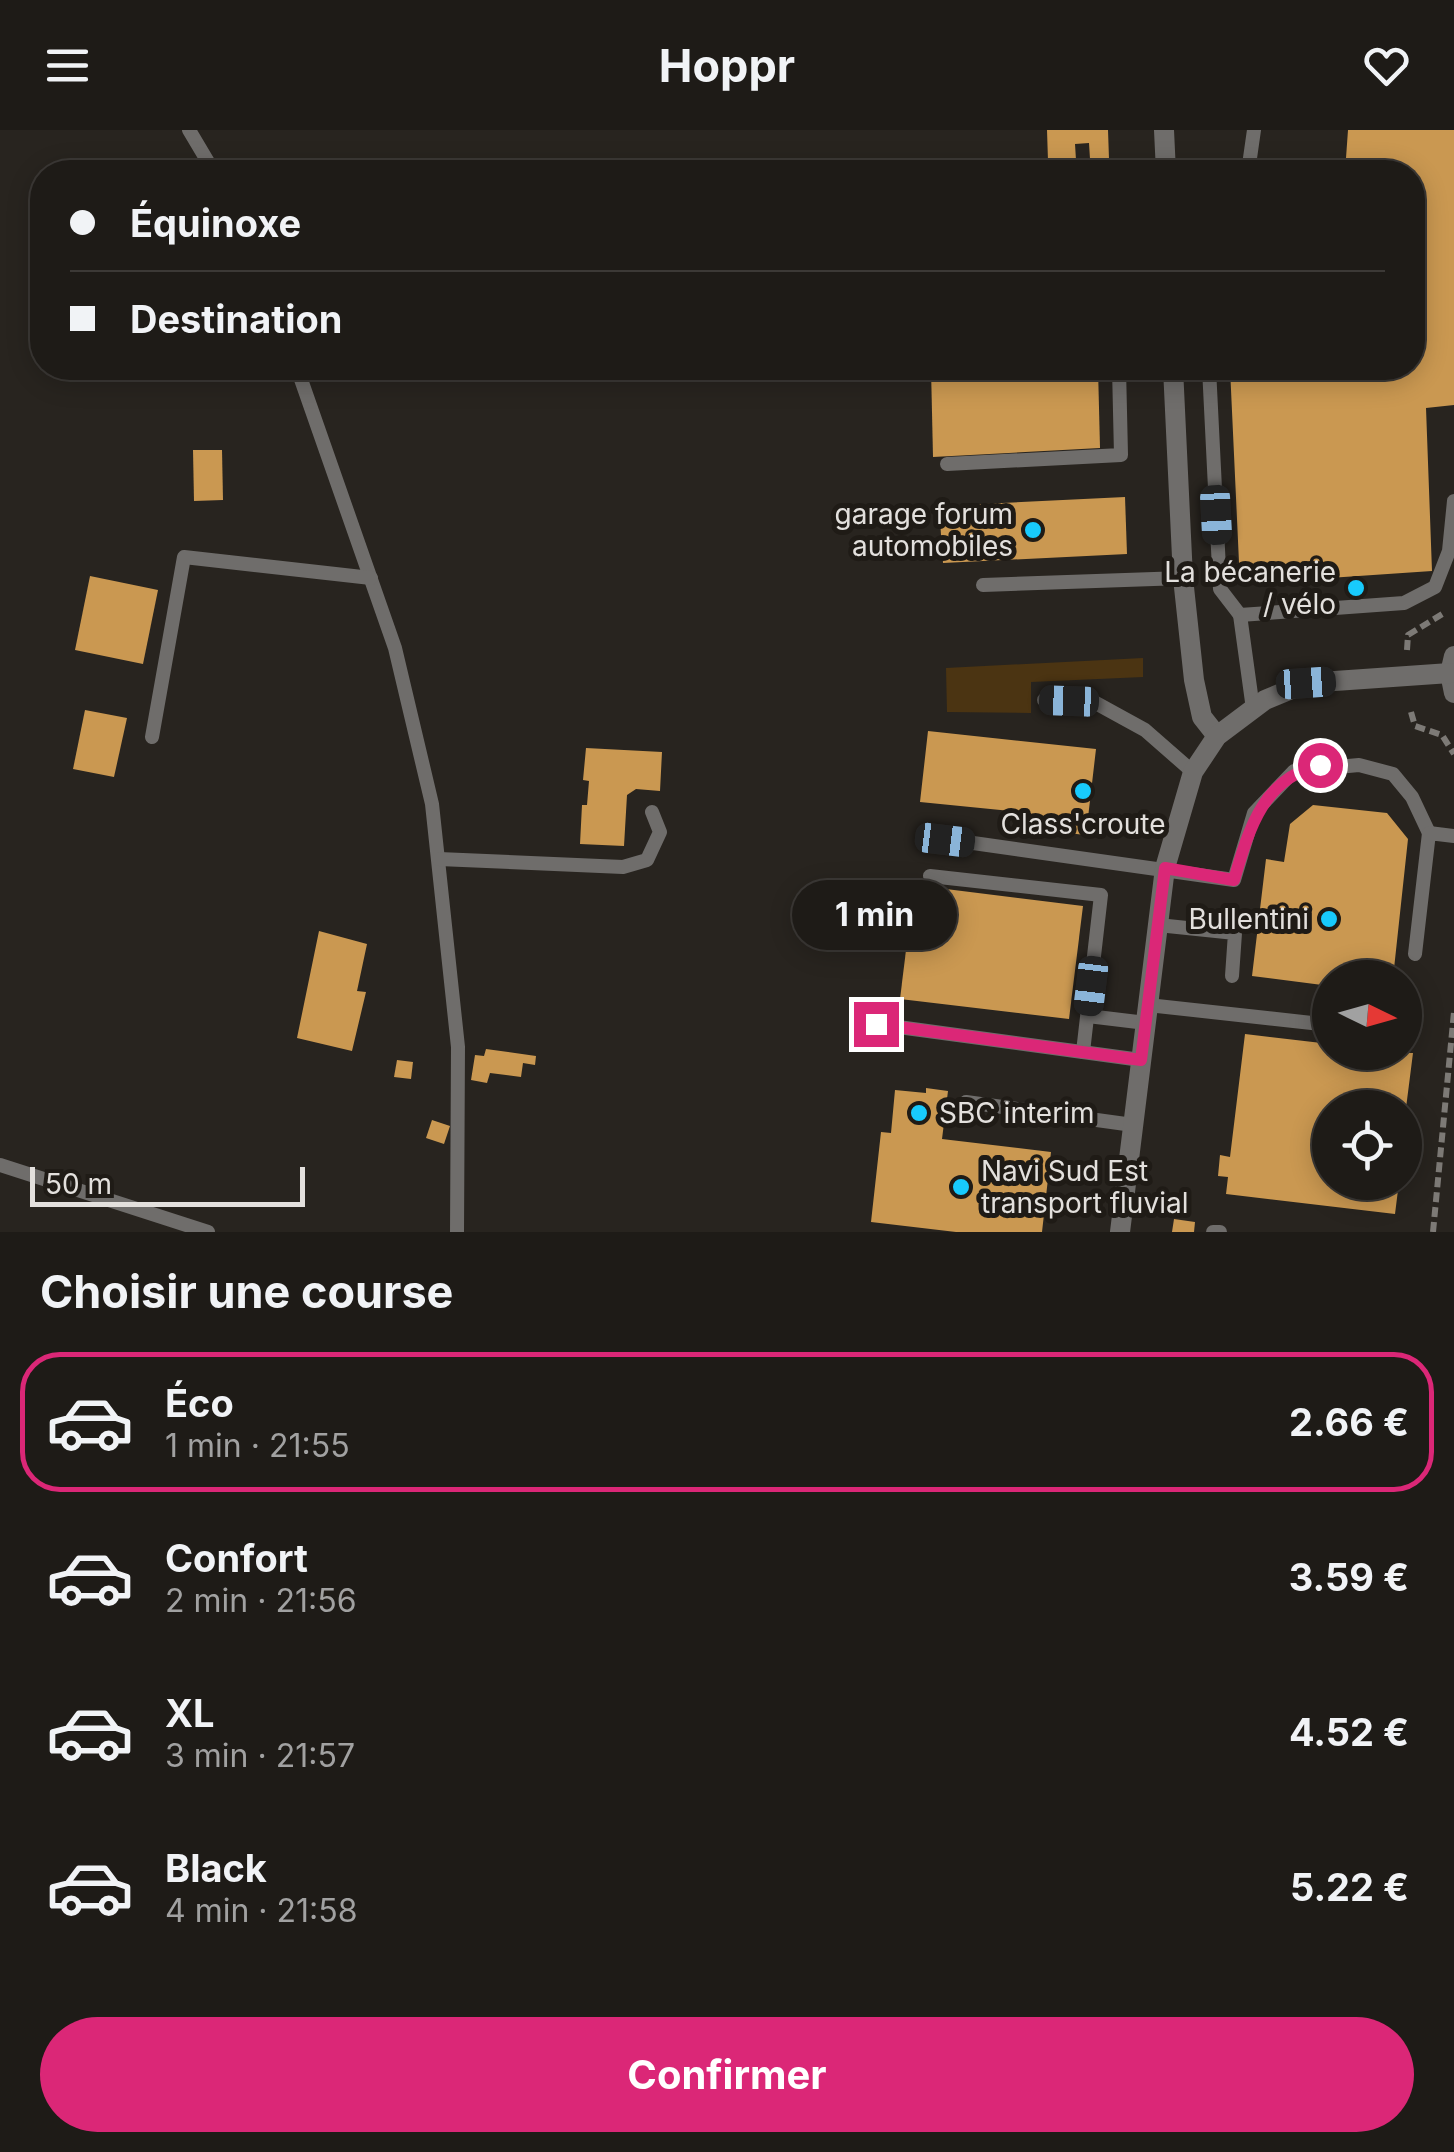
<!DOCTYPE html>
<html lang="fr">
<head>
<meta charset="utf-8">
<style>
  body { margin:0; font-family:Inter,sans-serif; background:#262420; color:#f1f3f6; height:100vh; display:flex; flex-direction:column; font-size:38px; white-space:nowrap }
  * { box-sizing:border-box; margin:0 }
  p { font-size:32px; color:#a1a1a1 }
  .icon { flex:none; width:55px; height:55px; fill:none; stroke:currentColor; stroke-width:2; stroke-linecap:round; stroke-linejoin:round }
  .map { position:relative; height:1102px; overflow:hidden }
  .sheet { display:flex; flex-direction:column; background:#1e1b17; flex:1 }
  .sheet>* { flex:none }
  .banner { position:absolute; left:30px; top:30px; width:1395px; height:220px; border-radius:40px; box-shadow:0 5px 25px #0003,0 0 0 2px #3c3936; display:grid; align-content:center; height:220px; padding:0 40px; background:#1e1b17 }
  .needle { width:65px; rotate:95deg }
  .fabs { position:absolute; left:1312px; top:830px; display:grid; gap:20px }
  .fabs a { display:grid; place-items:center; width:110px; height:110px; border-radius:50%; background:#1e1b17; box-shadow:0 5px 25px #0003,0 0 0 2px #3c3936; font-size:50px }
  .scale { position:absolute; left:30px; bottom:25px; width:275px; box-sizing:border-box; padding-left:10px; border:5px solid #e3e0dd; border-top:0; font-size:28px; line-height:35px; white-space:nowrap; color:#e3e0dd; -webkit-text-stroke:8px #1f1b16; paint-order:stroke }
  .end { position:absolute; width:45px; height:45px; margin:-22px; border:12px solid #db2777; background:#fff; box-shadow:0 0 0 5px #fff }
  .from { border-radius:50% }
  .bubble { position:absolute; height:70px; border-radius:35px; background:#1e1b17; box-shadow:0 5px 25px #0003,0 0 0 2px #3c3936; font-size:32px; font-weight:700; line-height:70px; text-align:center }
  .car { position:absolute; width:30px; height:60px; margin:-30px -15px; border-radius:12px; box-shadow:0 0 8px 2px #0007; background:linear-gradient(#222 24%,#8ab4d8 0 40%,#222 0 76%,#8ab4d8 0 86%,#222 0) }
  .banner b { display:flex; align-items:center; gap:35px; height:95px; font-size:38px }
  .banner b+b { border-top:2px solid #3c3936 }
  .banner i { width:25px; height:25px; background:#f1f3f6 }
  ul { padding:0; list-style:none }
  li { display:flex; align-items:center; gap:30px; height:140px; margin:0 20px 15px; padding:0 20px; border:5px solid transparent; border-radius:40px }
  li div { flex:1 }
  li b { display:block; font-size:38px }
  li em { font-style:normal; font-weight:700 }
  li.on { border-color:#db2777 }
  li>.icon { width:90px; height:90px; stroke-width:1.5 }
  h2 { padding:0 40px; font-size:45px; line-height:120px }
  .action { display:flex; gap:20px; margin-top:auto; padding:20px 40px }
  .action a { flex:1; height:115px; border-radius:60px; background:#db2777; color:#fff; font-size:40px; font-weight:700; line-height:115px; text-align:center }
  header { display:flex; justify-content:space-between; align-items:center; height:130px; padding:0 40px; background:#1e1b17; font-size:45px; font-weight:700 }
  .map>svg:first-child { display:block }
</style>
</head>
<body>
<header><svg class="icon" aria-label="menu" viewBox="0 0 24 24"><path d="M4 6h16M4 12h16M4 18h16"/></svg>Hoppr<svg class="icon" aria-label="heart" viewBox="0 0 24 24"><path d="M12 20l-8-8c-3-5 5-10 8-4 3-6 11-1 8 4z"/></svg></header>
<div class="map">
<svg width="1454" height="1102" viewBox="0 0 1454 1102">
  <rect width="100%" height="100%" fill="#28241f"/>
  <path fill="#4b3412" d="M1143,528V547L1031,552V583L947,582L946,538Z"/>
  <g fill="#ca9851">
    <path d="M1047,0H1108L1109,29H1090L1089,13L1075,14L1076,30L1048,31Z"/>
    <path d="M1348,0H1454V275L1426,278L1432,441L1240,454L1230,238H1412V42H1345Z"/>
    <path d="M931,238H1098L1100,318L933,327Z"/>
    <path d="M193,320H222L223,370L194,371Z"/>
    <path d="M1125,367L1127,424L943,433L939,376Z"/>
    <path d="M90,446L158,460L143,534L75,520Z"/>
    <path d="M85,580L127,588L114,647L73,639Z"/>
    <path d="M928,601L1096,619L1086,705L1029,699L1031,683L920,672Z"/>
    <path d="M586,618L662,622L660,661L636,659L627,665L624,716L580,714L582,675H587L589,651L583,650Z"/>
    <path d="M1313,675L1387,683L1408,709L1393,848H1330V856L1252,846L1266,729L1284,732L1290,694Z"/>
    <path d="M914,755L1083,776L1069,889L900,869Z"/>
    <path d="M319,801L367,814L357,861L366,862L352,921L297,908Z"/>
    <path d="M1245,904L1330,914V922L1413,923L1406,978H1330V1052H1399L1395,1084L1226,1064L1228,1047L1218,1046L1220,1025L1230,1027Z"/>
    <path d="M486,919L536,926L535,935L523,933L521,947L490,943L487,953L471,950L475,925L484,926Z"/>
    <path d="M397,930L413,932L411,949L394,947Z"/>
    <path d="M926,958L948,961L942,1009L1051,1022L1042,1102H956L871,1092L881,1002L891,1003L895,960L926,963Z"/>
    <path d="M432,990L450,996L444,1014L426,1008Z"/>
    <path d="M1174,1089L1195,1092L1194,1102H1172Z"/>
  </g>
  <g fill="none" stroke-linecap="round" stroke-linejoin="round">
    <g stroke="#7d7a76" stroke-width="6" stroke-dasharray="10 5" stroke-linecap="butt">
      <path d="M1407,520L1408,505L1444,483"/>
      <path d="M1411,582L1415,596L1442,605L1454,624"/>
      <path d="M1433,1102L1454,882"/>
    </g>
    <g stroke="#6f6d6b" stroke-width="14">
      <path d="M189,0L214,42"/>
      <path d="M1248,42L1254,0"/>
      <path d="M297,238L395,518L432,674L458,917L457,1102"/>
      <path d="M1209,238L1220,459L1240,485"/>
      <path d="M947,334L1121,325L1119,238"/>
      <path d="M983,455L1183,448"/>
      <path d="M1044,570L1094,572L1145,600L1193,642"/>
      <path d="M1253,579L1240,485L1404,473L1435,457L1449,421L1454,371"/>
      <path d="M152,607L184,427L371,448"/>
      <path d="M945,709L1234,750L1254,683L1294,641L1359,635L1393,644L1412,667L1429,703"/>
      <path d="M439,729L623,737L647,730L660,702L652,682"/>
      <path d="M930,746L1101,765L1083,922"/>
      <path d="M1158,795L1235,803L1232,846"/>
      <path d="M1415,824L1429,703L1454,706"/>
      <path d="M1148,875L1330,895"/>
      <path d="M1088,886L1146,893"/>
      <path d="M876,894L1141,930"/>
      <path d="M966,972L1133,995"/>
      <path d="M0,1035L208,1102"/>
      <path d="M1213,1102H1220"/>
    </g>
    <g stroke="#6f6d6b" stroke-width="20">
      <path d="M1164,0L1166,42"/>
      <path d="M1173,238L1183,448L1194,550L1202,587L1217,606"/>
      <path d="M1454,526L1450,543L1454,563"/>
      <path d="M1120,1102L1165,738L1193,642L1217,606L1265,570L1306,553L1450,543"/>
    </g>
  </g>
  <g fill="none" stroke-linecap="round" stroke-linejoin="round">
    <path stroke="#db2777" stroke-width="12" d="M876,894L1141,930L1165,738L1234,750C1249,699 1263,648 1320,635"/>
  </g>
  <g fill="#18cafc" stroke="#1f1b16" stroke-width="4">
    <circle cx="1033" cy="400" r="10"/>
    <circle cx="1356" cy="458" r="10"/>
    <circle cx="1083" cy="661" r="10"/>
    <circle cx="1329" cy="789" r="10"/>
    <circle cx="919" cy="983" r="10"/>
    <circle cx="961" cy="1057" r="10"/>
  </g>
  <g text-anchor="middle" stroke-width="10" stroke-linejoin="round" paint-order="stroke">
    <g font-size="28" fill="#e3e0dd" stroke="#1f1b16" text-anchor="end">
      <text x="1013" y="394">garage forum<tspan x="1013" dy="32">automobiles</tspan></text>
      <text x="1336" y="452">La bécanerie<tspan x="1336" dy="32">/ vélo</tspan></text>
      <text x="1083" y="704" text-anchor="middle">Class'croute</text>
      <text x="1309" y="799">Bullentini</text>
      <text x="939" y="993" text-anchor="start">SBC interim</text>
      <text x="981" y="1051" text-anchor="start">Navi Sud Est<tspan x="981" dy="32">transport fluvial</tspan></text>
    </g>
  </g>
</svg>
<div class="fabs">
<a><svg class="needle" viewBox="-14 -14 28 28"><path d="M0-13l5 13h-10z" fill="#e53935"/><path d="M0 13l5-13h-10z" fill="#a1a1a1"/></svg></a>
<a><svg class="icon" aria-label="locate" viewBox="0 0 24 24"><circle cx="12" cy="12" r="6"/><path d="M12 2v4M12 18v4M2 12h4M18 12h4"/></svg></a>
</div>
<div class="scale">50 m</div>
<i class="end from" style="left:1320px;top:635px"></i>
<i class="end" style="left:876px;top:894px"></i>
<div class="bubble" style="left:792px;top:750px;width:165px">1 min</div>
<i class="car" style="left:1216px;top:385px;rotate:177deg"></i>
<i class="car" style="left:1306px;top:553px;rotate:86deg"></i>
<i class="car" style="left:1069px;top:571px;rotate:272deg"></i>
<i class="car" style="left:945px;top:710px;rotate:97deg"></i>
<i class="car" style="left:1091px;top:856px;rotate:187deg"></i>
<div class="banner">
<b><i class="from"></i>Équinoxe</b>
<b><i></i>Destination</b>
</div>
</div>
<section class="sheet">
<h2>Choisir une course</h2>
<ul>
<li class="on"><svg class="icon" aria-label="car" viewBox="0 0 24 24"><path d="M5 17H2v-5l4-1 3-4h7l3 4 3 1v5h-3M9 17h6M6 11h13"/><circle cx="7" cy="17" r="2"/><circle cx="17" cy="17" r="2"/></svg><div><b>Éco</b><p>1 min · 21:55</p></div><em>2.66 €</em></li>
<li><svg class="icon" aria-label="car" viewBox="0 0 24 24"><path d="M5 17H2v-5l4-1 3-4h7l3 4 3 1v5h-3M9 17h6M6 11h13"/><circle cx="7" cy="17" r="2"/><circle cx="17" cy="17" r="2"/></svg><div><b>Confort</b><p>2 min · 21:56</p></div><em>3.59 €</em></li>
<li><svg class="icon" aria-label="car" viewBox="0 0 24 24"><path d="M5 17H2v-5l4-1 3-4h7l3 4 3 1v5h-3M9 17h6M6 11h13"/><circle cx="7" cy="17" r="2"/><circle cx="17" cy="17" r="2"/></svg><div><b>XL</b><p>3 min · 21:57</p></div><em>4.52 €</em></li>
<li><svg class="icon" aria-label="car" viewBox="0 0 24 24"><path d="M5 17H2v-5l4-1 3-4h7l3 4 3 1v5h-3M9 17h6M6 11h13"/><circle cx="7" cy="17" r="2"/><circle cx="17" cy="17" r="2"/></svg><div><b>Black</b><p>4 min · 21:58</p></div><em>5.22 €</em></li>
</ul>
<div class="action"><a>Confirmer</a></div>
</section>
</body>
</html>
